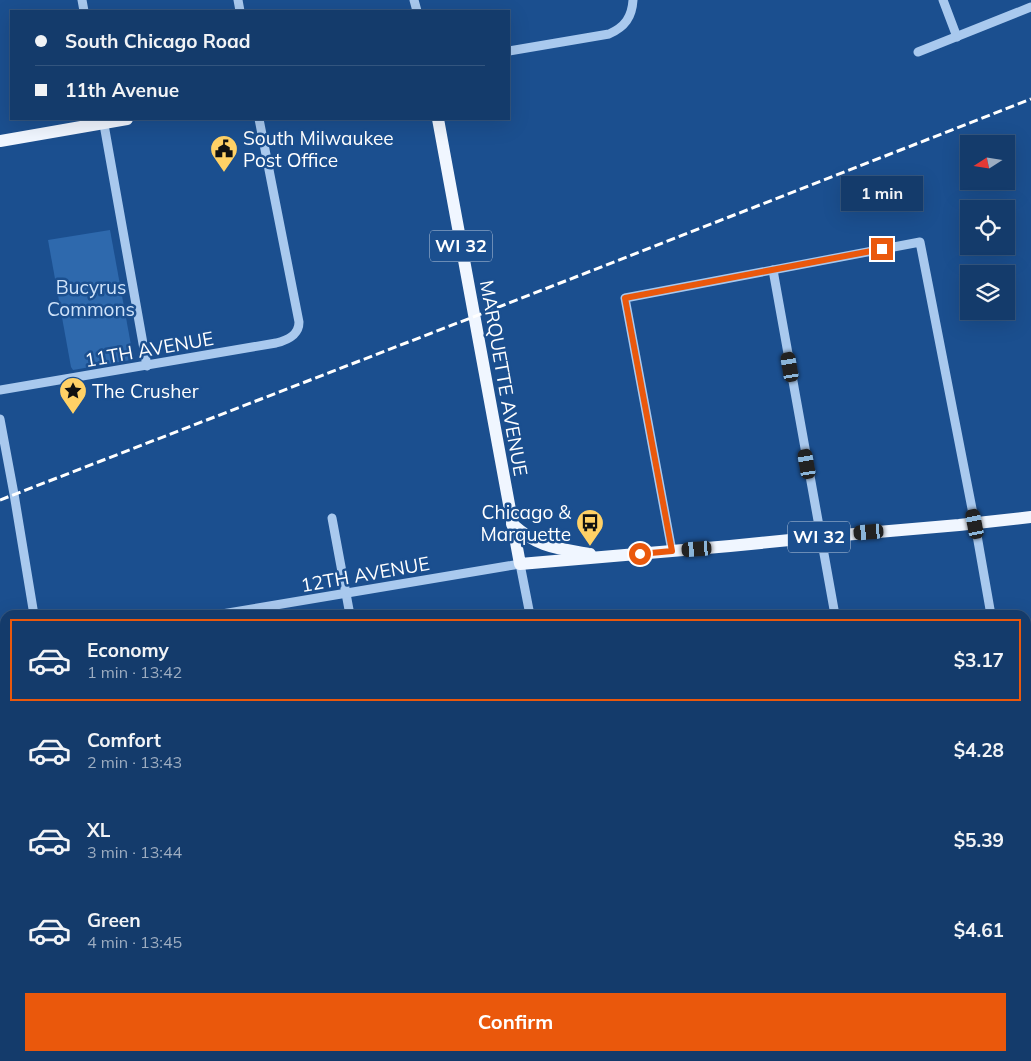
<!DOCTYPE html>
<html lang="en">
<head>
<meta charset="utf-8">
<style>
  body { margin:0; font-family:Mulish,sans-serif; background:#214673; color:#f1f3f6; height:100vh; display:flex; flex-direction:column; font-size:19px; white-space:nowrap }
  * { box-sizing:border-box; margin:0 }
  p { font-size:16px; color:#9dadc1 }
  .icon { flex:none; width:28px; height:28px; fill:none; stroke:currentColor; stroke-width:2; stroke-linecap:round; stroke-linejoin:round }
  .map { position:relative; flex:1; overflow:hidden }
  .side { position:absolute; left:0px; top:610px; width:1031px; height:451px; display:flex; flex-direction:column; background:#143b6b; border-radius:15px 15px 0 0; box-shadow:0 5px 20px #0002,0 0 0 1px #33557e }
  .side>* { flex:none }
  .hud { position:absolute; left:10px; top:10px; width:500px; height:110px; border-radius:0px; box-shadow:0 5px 20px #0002,0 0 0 1px #33557e; display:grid; align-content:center; height:110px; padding:0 25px; background:#143b6b }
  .needle { width:32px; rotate:258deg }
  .buttons { position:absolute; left:960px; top:135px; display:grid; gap:10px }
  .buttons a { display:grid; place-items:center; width:55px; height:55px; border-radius:0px; background:#143b6b; box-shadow:0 5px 20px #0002,0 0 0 1px #33557e; font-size:25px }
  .end { position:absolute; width:22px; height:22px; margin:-11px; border:6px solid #ea580c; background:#fff; box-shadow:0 0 0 2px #fff }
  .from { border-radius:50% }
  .bubble { position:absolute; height:35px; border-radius:0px; background:#143b6b; box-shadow:0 5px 20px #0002,0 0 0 1px #33557e; font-size:16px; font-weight:700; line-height:35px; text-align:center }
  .car { position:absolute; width:15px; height:30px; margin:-15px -8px; border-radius:6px; box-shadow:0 0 4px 1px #0007; background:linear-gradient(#222 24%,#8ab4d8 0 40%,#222 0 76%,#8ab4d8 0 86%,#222 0) }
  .hud b { display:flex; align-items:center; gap:18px; height:48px; font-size:19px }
  .hud b+b { border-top:1px solid #33557e }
  .hud i { width:12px; height:12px; background:#f1f3f6 }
  ul { padding:9px 0 0; list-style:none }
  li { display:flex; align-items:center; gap:15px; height:82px; margin:0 10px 8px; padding:0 15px; border:2px solid transparent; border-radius:0px }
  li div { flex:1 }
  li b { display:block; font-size:19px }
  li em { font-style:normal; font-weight:700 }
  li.active { border-color:#ea580c }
  li>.icon { width:45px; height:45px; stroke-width:1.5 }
  .cta { display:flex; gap:10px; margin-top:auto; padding:10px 25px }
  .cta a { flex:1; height:58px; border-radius:0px; background:#ea580c; color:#fff; font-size:20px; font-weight:700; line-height:58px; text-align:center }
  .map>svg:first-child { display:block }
</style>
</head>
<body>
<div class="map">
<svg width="1031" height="1061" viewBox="0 0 1031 1061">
  <rect width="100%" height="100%" fill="#1b4f8f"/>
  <path fill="#2e69ad" d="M110,230L133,356L130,360L125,361L73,370L71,367L48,240Z"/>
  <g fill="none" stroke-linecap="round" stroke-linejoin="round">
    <g stroke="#a9c9ee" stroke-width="9">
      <path d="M82,0L84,11"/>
      <path d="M238,0L240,11"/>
      <path d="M414,0L417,11"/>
      <path d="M943,0L957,37"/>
      <path d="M509,51L609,34C625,27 632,17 633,0"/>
      <path d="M918,52L1031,7"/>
      <path d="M103,119L147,366"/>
      <path d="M773,270L835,615"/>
      <path d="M0,390L276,343C288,340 299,335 299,322L259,119"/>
      <path d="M0,419L14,494L34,615"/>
      <path d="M332,518L350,615"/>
      <path d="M672,551L625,298L920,242L975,524L991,615"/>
      <path d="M216,615L520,564L530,615"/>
      <path d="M0,654L5,653"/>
      <path d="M1026,767L1031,766"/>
      <path d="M1026,817L1031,844"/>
      <path d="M0,943L5,942"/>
      <path d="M112,1056L113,1061"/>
      <path d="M273,1056L274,1061"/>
      <path d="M429,1056L430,1061"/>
      <path d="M610,1056L611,1061"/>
      <path d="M915,1056L916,1061"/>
      <path d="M1019,1061L1031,1059"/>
    </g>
    <g stroke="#f0f6ff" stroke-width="12">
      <path d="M438,119L520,564L730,546L820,537L959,525L1031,517"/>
      <path d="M0,141L127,119"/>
      <path d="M512,524C539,548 557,548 590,554"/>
    </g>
    <path stroke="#fff" stroke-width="3" stroke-dasharray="9 4" stroke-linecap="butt" d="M0,500L486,312L1031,99"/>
  </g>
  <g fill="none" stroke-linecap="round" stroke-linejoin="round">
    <path stroke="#ea580c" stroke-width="6" d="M640,554L672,551L625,298L882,249"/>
  </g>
  <defs>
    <symbol id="civic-pin" viewBox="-11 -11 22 30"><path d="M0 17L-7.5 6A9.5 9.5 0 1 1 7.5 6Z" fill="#ffd166" stroke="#1b4f8f"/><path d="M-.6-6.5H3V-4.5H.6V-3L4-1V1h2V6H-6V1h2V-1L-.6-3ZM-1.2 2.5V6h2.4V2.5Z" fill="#111"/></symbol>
    <symbol id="sight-pin" viewBox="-11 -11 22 30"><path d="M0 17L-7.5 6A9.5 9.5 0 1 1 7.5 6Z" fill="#ffd166" stroke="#1b4f8f"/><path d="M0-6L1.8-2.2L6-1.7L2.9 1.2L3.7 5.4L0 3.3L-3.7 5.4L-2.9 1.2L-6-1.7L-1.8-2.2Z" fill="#111"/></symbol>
    <symbol id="bus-pin" viewBox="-11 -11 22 30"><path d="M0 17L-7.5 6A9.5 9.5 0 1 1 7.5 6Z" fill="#ffd166" stroke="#1b4f8f"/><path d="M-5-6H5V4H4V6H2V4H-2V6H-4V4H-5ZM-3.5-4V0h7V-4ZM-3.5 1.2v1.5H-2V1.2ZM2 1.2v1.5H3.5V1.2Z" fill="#111"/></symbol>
  </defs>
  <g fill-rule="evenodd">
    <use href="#civic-pin" x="208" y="133" width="32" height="43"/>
    <use href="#sight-pin" x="57" y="375" width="32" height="43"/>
    <use href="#bus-pin" x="574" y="507" width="32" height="43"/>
  </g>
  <g text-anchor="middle" stroke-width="5" stroke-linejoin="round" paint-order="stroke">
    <g fill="#1b4f8f" stroke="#bbcadd" stroke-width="1">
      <rect x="430" y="230.5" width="62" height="31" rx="4"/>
      <rect x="788" y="521.5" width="62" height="31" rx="4"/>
    </g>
    <g font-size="18" font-weight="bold" fill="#fff">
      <text x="461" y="252">WI 32</text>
      <text x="819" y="543">WI 32</text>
    </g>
    <g font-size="19" fill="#fff" stroke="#1b4f8f" text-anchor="start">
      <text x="243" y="145">South Milwaukee<tspan x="243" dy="22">Post Office</tspan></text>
      <text x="92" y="398">The Crusher</text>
      <text x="571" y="519" text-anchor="end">Chicago &amp;<tspan x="571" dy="22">Marquette</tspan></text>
    </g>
    <g font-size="19" fill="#cfe3fa" stroke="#1b4f8f">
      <text x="91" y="294">Bucyrus<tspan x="91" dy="22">Commons</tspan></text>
    </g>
    <g font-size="19" fill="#fff" stroke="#1b4f8f">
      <text transform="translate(149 349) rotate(-10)" y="7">11TH AVENUE</text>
      <text transform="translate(504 378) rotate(80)" y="7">MARQUETTE AVENUE</text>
      <text transform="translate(365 574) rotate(-10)" y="7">12TH AVENUE</text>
    </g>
  </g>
</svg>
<div class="buttons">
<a><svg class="needle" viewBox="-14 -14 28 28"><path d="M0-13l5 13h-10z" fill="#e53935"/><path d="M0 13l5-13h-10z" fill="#9dadc1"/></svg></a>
<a><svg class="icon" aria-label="locate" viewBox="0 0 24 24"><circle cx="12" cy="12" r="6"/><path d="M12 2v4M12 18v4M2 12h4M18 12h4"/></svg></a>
<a><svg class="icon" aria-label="layers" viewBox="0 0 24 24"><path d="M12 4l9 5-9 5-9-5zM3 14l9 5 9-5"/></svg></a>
</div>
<i class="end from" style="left:640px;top:554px"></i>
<i class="end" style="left:882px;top:249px"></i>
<div class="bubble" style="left:841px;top:176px;width:82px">1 min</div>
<i class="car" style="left:790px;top:367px;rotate:350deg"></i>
<i class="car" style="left:807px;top:464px;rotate:350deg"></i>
<i class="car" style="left:975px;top:524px;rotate:349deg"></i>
<i class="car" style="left:869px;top:532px;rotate:265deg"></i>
<i class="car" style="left:697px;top:549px;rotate:266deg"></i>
<div class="hud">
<b><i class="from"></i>South Chicago Road</b>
<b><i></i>11th Avenue</b>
</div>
<section class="side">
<ul>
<li class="active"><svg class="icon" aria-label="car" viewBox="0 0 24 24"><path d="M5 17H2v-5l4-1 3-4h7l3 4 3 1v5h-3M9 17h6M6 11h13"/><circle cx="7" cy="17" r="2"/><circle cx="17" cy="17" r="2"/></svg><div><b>Economy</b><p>1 min · 13:42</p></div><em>$3.17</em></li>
<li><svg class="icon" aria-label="car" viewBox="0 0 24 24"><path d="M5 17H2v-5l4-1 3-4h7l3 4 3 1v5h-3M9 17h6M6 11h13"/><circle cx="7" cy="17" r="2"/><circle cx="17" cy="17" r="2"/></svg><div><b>Comfort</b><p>2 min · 13:43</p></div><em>$4.28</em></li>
<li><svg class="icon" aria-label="car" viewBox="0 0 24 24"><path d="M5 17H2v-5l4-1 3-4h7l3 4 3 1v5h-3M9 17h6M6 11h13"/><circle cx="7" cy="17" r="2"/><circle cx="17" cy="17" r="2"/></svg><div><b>XL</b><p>3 min · 13:44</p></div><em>$5.39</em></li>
<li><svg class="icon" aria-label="car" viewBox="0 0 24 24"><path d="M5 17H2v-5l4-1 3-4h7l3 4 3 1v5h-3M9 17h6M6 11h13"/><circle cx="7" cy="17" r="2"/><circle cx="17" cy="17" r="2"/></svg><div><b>Green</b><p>4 min · 13:45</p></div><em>$4.61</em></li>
</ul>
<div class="cta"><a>Confirm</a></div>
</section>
</div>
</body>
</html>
